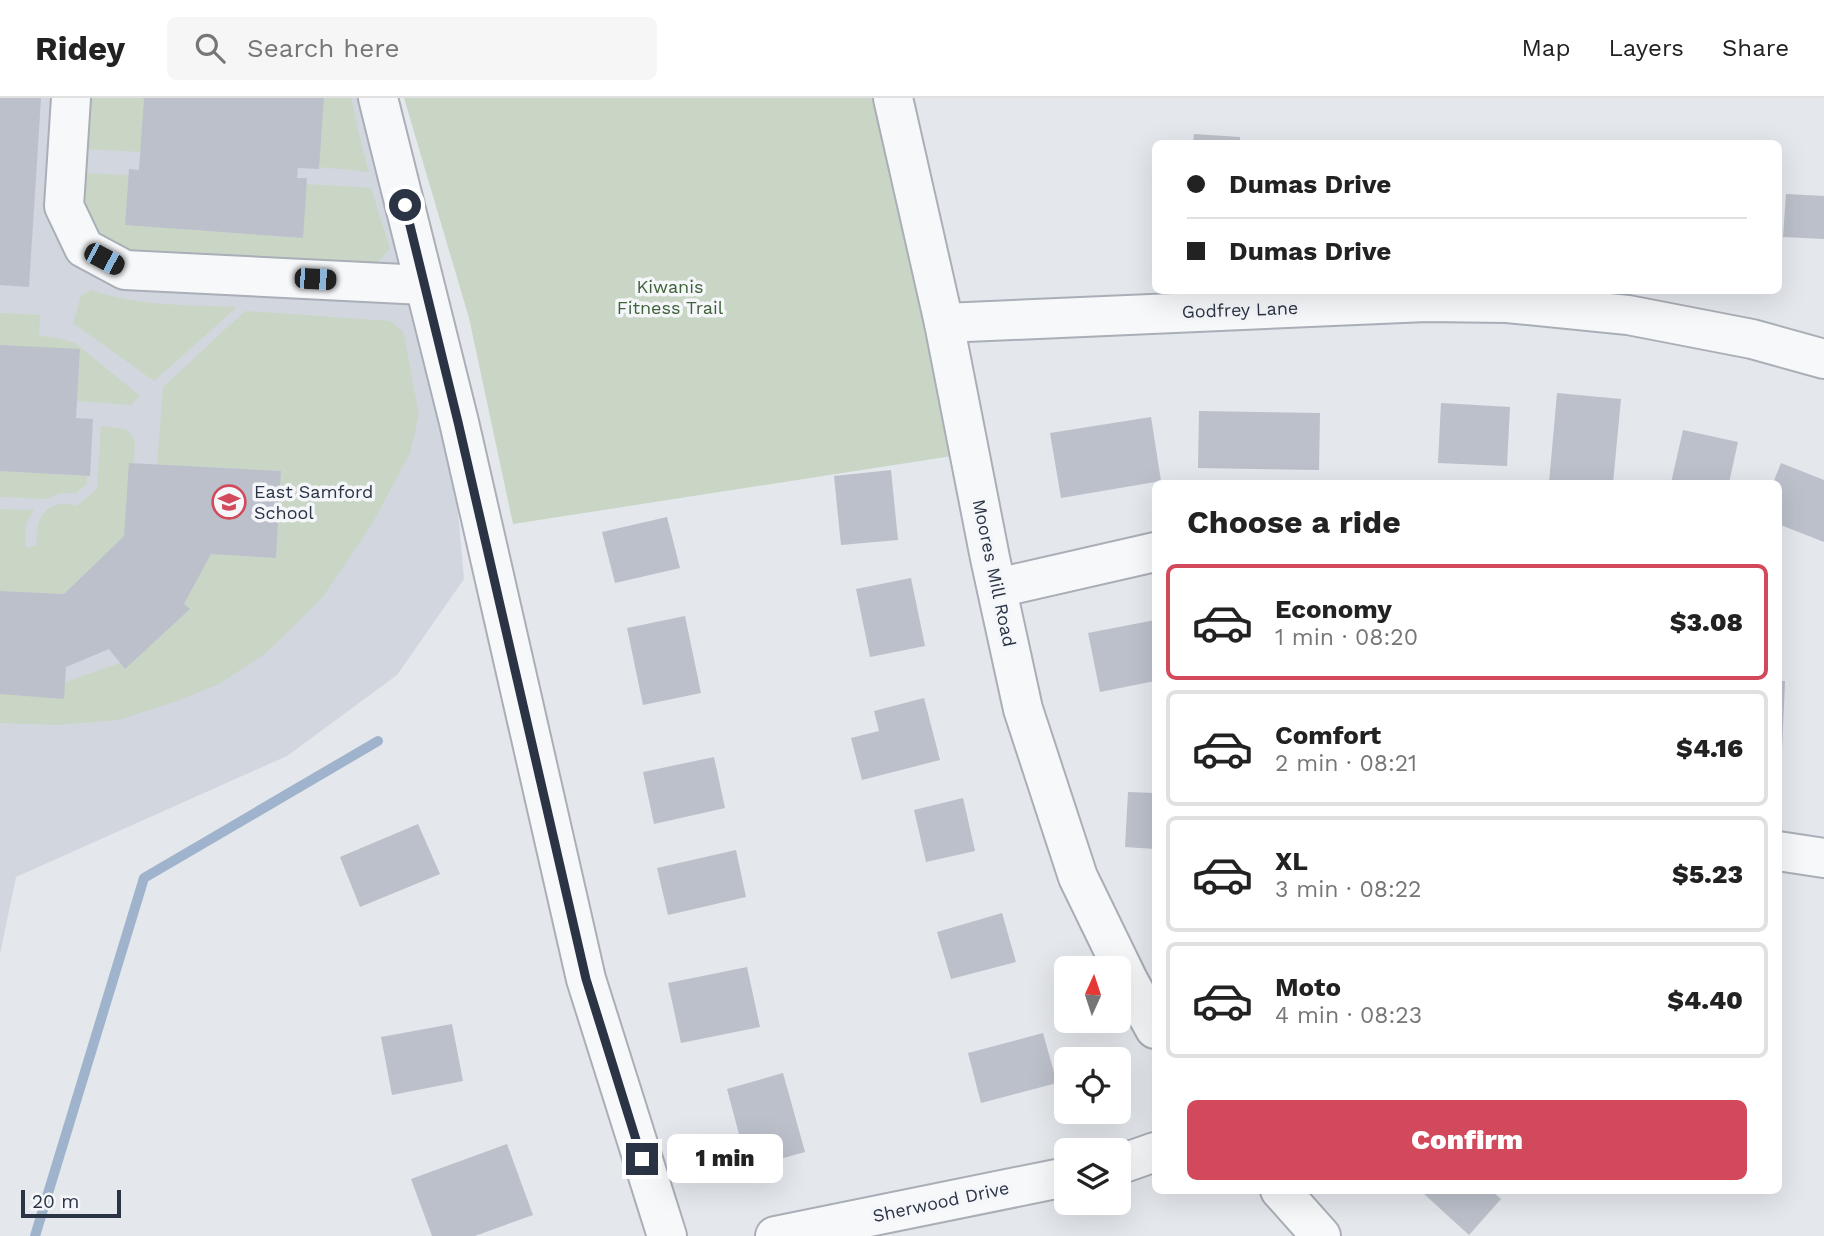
<!DOCTYPE html>
<html lang="en">
<head>
<meta charset="utf-8">
<style>
  body { margin:0; font-family:"Work Sans",sans-serif; background:#f6f6f6; color:#222; height:100vh; display:flex; flex-direction:column; font-size:26px; white-space:nowrap }
  * { box-sizing:border-box; margin:0 }
  p { font-size:23px; color:#767676 }
  .icon { flex:none; width:38px; height:38px; fill:none; stroke:currentColor; stroke-width:2; stroke-linecap:round; stroke-linejoin:round }
  .map { position:relative; flex:1; overflow:hidden }
  .sheet { position:absolute; left:1152px; top:382px; width:630px; height:714px; display:flex; flex-direction:column; background:#fff; border-radius:10px; box-shadow:0 7px 28px #0002 }
  .sheet>* { flex:none }
  .guide { position:absolute; left:1152px; top:42px; width:630px; height:154px; border-radius:10px; box-shadow:0 7px 28px #0002; display:grid; align-content:center; height:154px; padding:0 35px; background:#fff }
  .needle { width:46px; rotate:3deg }
  .tools { position:absolute; left:1054px; top:858px; display:grid; gap:14px }
  .tools a { display:grid; place-items:center; width:77px; height:77px; border-radius:10px; background:#fff; box-shadow:0 7px 28px #0002; font-size:35px }
  .scale { position:absolute; left:21px; bottom:18px; width:100px; box-sizing:border-box; padding-left:7px; border:4px solid #2b3445; border-top:0; font-size:19px; line-height:24px; white-space:nowrap; color:#2b3445; -webkit-text-stroke:5px #f4f6f9; paint-order:stroke }
  .end { position:absolute; width:32px; height:32px; margin:-16px; border:9px solid #2b3445; background:#fff; box-shadow:0 0 0 4px #fff }
  .from { border-radius:50% }
  .bubble { position:absolute; height:49px; border-radius:10px; background:#fff; box-shadow:0 7px 28px #0002; font-size:23px; font-weight:800; line-height:49px; text-align:center }
  .car { position:absolute; width:21px; height:42px; margin:-21px -10px; border-radius:9px; box-shadow:0 0 5px 2px #0007; background:linear-gradient(#222 24%,#8ab4d8 0 40%,#222 0 76%,#8ab4d8 0 86%,#222 0) }
  .guide b { display:flex; align-items:center; gap:24px; height:66px; font-size:26px }
  .guide b+b { border-top:2px solid #e0e0e0 }
  .guide i { width:18px; height:18px; background:#222 }
  ul { padding:0; list-style:none }
  li { display:flex; align-items:center; gap:21px; height:116px; margin:0 14px 10px; padding:0 21px; border:4px solid #e0e0e0; border-radius:10px }
  li div { flex:1 }
  li b { display:block; font-size:26px }
  li em { font-style:normal; font-weight:800 }
  li.active { border-color:#d1495b }
  li>.icon { width:63px; height:63px; stroke-width:1.5 }
  h2 { padding:0 35px; font-size:32px; line-height:84px }
  .cta { display:flex; gap:14px; margin-top:auto; padding:14px 35px }
  .cta a { flex:1; height:80px; border-radius:10px; background:#d1495b; color:#fff; font-size:28px; font-weight:800; line-height:80px; text-align:center }
  header { display:flex; align-items:center; gap:42px; box-sizing:border-box; height:98px; padding:0 35px; background:#fff; border-bottom:2px solid #e0e0e0 }
  header strong { font-size:33px }
  nav { display:flex; gap:38px; margin-inline-start:auto; font-size:24px }
  .search { width:490px; height:63px; background:#f6f6f6; display:flex; align-items:center; gap:18px; box-sizing:border-box; padding:0 24px; border-radius:10px; color:#767676; font-size:26px }
  .map>svg:first-child { display:block }
</style>
</head>
<body>
<header>
<strong>Ridey</strong>
<div class="search"><svg class="icon" aria-label="search" viewBox="0 0 24 24"><circle cx="10" cy="10" r="6"/><path d="M15 15l6 6"/></svg>Search here</div>
<nav><a>Map</a><a>Layers</a><a>Share</a></nav>
</header>
<div class="map">
<svg width="1824" height="1138" viewBox="0 0 1824 1138">
  <rect width="100%" height="100%" fill="#e4e7ec"/>
  <path fill="#d2d6de" d="M0,0H362L373,66L450,327L464,481L397,577L287,658L16,779L0,856Z"/>
  <g fill="#c9d6c5">
    <path d="M89,0H144L141,54L85,51Z"/>
    <path d="M324,0H351L362,49L369,74L319,69Z"/>
    <path d="M404,0H873L952,358L513,426L469,220Z"/>
    <path d="M83,75L129,77L125,127L302,140L306,86L371,90L390,151L373,169L133,157C92,134 83,123 83,75Z"/>
    <path d="M91,192C138,208 188,207 237,209L154,283L73,225L81,198Z"/>
    <path d="M245,213L390,223L403,233L419,317L410,355L371,428L322,500L266,555L219,586L174,604L118,622L58,627L0,625V596L65,584L120,565L125,571L189,512L184,506L211,456L276,460L281,373L157,367L163,289Z"/>
    <path d="M0,215L40,217L39,238L58,240L75,245L140,298L131,307L77,303L80,254L0,247Z"/>
    <path d="M101,328L126,331L132,337L135,344L134,365L124,438L64,496L0,493V411L34,412C24,427 24,433 26,450L37,447C34,422 47,398 76,408L97,391Z"/>
    <path d="M0,373L87,378V386L76,395H60L46,401L0,399Z"/>
  </g>
  <g fill="none" stroke-linecap="round" stroke-linejoin="round">
    <path stroke="#9fb4cc" stroke-width="10" d="M35,1138L144,780L378,643"/>
  </g>
  <g fill="#bbc0ca">
    <path d="M0,0H41L29,189L0,187Z"/>
    <path d="M144,0H324L319,71L298,70L297,80H307L303,140L125,127L129,71L139,72Z"/>
    <path d="M1194,36L1240,39V46H1193Z"/>
    <path d="M1786,96L1824,98V141L1783,139Z"/>
    <path d="M0,247L80,251L76,320L93,321L90,378L0,373Z"/>
    <path d="M1557,295L1621,301L1613,385H1549Z"/>
    <path d="M1441,305L1510,309L1507,368L1438,365Z"/>
    <path d="M1199,313L1320,315L1319,372L1198,370Z"/>
    <path d="M1151,319L1161,383L1061,400L1050,335Z"/>
    <path d="M1683,332L1738,344L1729,385H1671Z"/>
    <path d="M129,365L281,373L276,460L211,456L184,506L190,511L125,571L109,551L66,569L64,601L0,596V493L64,496L124,438Z"/>
    <path d="M1781,365L1824,382V444L1778,426V385H1773Z"/>
    <path d="M891,372L898,442L841,447L834,378Z"/>
    <path d="M667,419L680,470L615,485L602,434Z"/>
    <path d="M911,480L925,548L870,559L856,491Z"/>
    <path d="M685,518L701,595L643,607L627,530Z"/>
    <path d="M1155,522V583L1100,594L1088,535Z"/>
    <path d="M1778,583H1785L1782,652H1778Z"/>
    <path d="M924,600L940,662L862,682L851,640L879,633L874,613Z"/>
    <path d="M714,659L725,710L654,726L643,674Z"/>
    <path d="M1128,694L1155,695V751L1125,749Z"/>
    <path d="M963,700L975,753L926,764L914,712Z"/>
    <path d="M418,726L440,776L360,809L340,759Z"/>
    <path d="M736,752L746,799L668,817L657,770Z"/>
    <path d="M1002,815L1016,864L951,881L937,834Z"/>
    <path d="M747,869L760,929L681,945L668,885Z"/>
    <path d="M452,926L463,983L392,997L381,939Z"/>
    <path d="M1043,935L1057,985L981,1005L968,955Z"/>
    <path d="M783,975L805,1054L748,1070L727,991Z"/>
    <path d="M507,1046L533,1117L475,1138H432L411,1081Z"/>
    <path d="M1428,1092H1491L1501,1101L1469,1137L1424,1096Z"/>
  </g>
  <g fill="none" stroke-linecap="round" stroke-linejoin="round">
    <defs>
      <g id="minor">
        <path d="M71,0L64,108L84,150L125,172L424,187"/>
        <path d="M378,0L459,324L586,881L667,1138"/>
        <path d="M893,0L944,225L990,460L1023,611L1078,779L1129,884L1155,931"/>
        <path d="M944,225L1426,204L1507,205L1628,217L1752,241L1824,261"/>
        <path d="M997,490L1155,454"/>
        <path d="M1778,753L1824,760"/>
        <path d="M1118,1067L1155,1054"/>
        <path d="M1280,1092L1321,1138"/>
        <path d="M775,1138L1066,1079"/>
      </g>
    </defs>
    <use href="#minor" stroke="#a9aeb7" stroke-width="42"/>
    <use href="#minor" stroke="#f7f8fa" stroke-width="38"/>
  </g>
  <g fill="none" stroke-linecap="round" stroke-linejoin="round">
    <path stroke="#2b3445" stroke-width="9" d="M405,107L458,324L586,881L642,1061"/>
  </g>
  <defs>
    <symbol id="school-ring" viewBox="-11 -11 22 22"><circle r="9.5" fill="#f4f6f9" stroke="#d1495b" stroke-width="1.5"/><path d="M0-5L7-2L0 1L-7-2ZM-4 1L0 2.5L4 1V4Q0 6-4 4Z" fill="#d1495b"/></symbol>
  </defs>
  <g fill-rule="evenodd">
    <use href="#school-ring" x="210" y="385" width="38" height="38"/>
  </g>
  <g text-anchor="middle" stroke-width="7" stroke-linejoin="round" paint-order="stroke">
    <g font-size="18" fill="#3f6138" stroke="#f4f6f9">
      <text x="670" y="195">Kiwanis<tspan x="670" dy="21">Fitness Trail</tspan></text>
    </g>
    <g font-size="18" fill="#2b3445" stroke="#f4f6f9">
      <text transform="translate(1240 212) rotate(-2)" y="6">Godfrey Lane</text>
      <text transform="translate(994 475) rotate(78)" y="6">Moores Mill Road</text>
      <text transform="translate(941 1104) rotate(-12)" y="6">Sherwood Drive</text>
    </g>
    <g font-size="18" fill="#2b3445" stroke="#f4f6f9" text-anchor="start">
      <text x="254" y="400">East Samford<tspan x="254" dy="21">School</tspan></text>
    </g>
  </g>
</svg>
<div class="tools">
<a><svg class="needle" viewBox="-14 -14 28 28"><path d="M0-13l5 13h-10z" fill="#e53935"/><path d="M0 13l5-13h-10z" fill="#767676"/></svg></a>
<a><svg class="icon" aria-label="locate" viewBox="0 0 24 24"><circle cx="12" cy="12" r="6"/><path d="M12 2v4M12 18v4M2 12h4M18 12h4"/></svg></a>
<a><svg class="icon" aria-label="layers" viewBox="0 0 24 24"><path d="M12 4l9 5-9 5-9-5zM3 14l9 5 9-5"/></svg></a>
</div>
<div class="scale">20 m</div>
<i class="end from" style="left:405px;top:107px"></i>
<i class="end" style="left:642px;top:1061px"></i>
<div class="bubble" style="left:667px;top:1036px;width:116px">1 min</div>
<i class="car" style="left:104px;top:161px;rotate:118deg"></i>
<i class="car" style="left:315px;top:181px;rotate:93deg"></i>
<div class="guide">
<b><i class="from"></i>Dumas Drive</b>
<b><i></i>Dumas Drive</b>
</div>
<section class="sheet">
<h2>Choose a ride</h2>
<ul>
<li class="active"><svg class="icon" aria-label="car" viewBox="0 0 24 24"><path d="M5 17H2v-5l4-1 3-4h7l3 4 3 1v5h-3M9 17h6M6 11h13"/><circle cx="7" cy="17" r="2"/><circle cx="17" cy="17" r="2"/></svg><div><b>Economy</b><p>1 min · 08:20</p></div><em>$3.08</em></li>
<li><svg class="icon" aria-label="car" viewBox="0 0 24 24"><path d="M5 17H2v-5l4-1 3-4h7l3 4 3 1v5h-3M9 17h6M6 11h13"/><circle cx="7" cy="17" r="2"/><circle cx="17" cy="17" r="2"/></svg><div><b>Comfort</b><p>2 min · 08:21</p></div><em>$4.16</em></li>
<li><svg class="icon" aria-label="car" viewBox="0 0 24 24"><path d="M5 17H2v-5l4-1 3-4h7l3 4 3 1v5h-3M9 17h6M6 11h13"/><circle cx="7" cy="17" r="2"/><circle cx="17" cy="17" r="2"/></svg><div><b>XL</b><p>3 min · 08:22</p></div><em>$5.23</em></li>
<li><svg class="icon" aria-label="car" viewBox="0 0 24 24"><path d="M5 17H2v-5l4-1 3-4h7l3 4 3 1v5h-3M9 17h6M6 11h13"/><circle cx="7" cy="17" r="2"/><circle cx="17" cy="17" r="2"/></svg><div><b>Moto</b><p>4 min · 08:23</p></div><em>$4.40</em></li>
</ul>
<div class="cta"><a>Confirm</a></div>
</section>
</div>
</body>
</html>
